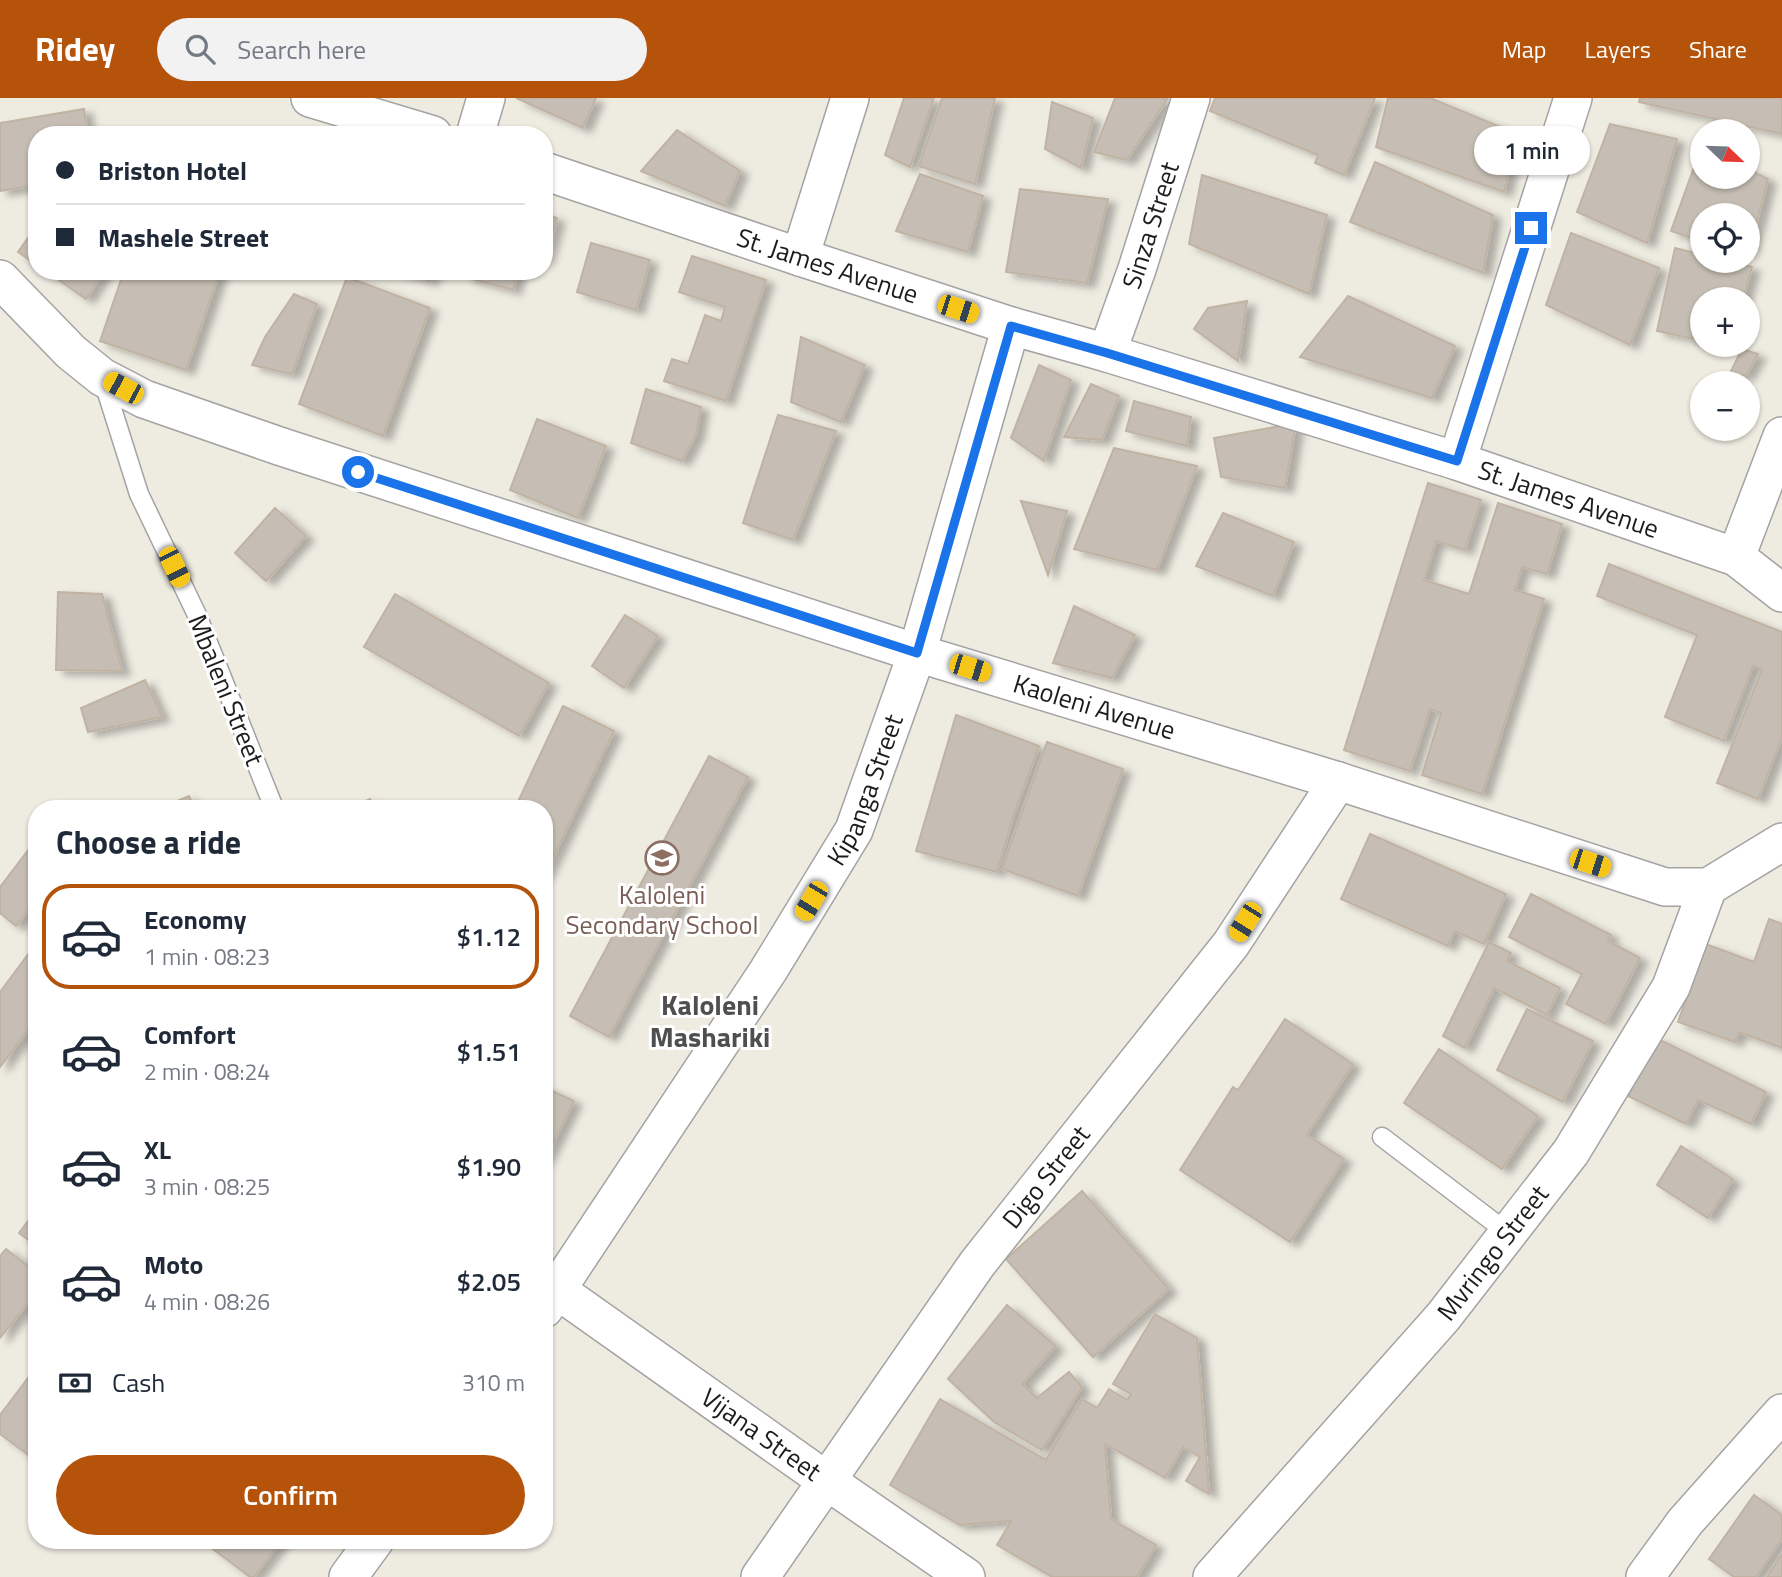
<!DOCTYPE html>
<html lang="en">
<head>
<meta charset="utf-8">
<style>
  body { margin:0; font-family:"Titillium Web",sans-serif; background:#f2f2f3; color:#1f2937; height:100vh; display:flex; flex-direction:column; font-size:26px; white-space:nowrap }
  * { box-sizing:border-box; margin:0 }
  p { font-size:23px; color:#747a83 }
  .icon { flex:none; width:38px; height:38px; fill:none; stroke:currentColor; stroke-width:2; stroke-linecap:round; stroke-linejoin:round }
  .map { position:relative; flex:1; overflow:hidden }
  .side { position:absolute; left:28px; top:702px; width:525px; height:749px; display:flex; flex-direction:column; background:#fff; border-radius:28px; box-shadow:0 2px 5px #0004 }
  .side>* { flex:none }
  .top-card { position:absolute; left:28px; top:28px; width:525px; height:154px; border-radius:28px; box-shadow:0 2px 5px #0004; display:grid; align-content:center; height:154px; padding:0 28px; background:#fff }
  .needle { width:46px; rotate:113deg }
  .buttons { position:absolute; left:1690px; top:21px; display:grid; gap:14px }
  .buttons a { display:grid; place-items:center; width:70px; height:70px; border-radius:50%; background:#fff; box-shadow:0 2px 5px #0004; font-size:35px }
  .end { position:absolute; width:32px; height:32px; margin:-16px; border:9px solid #1a73e8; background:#fff; box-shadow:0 0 0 4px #fff }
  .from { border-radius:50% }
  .bubble { position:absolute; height:49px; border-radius:24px; background:#fff; box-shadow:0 2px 5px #0004; font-size:23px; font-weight:600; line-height:49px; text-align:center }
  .car { position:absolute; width:21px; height:42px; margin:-21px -10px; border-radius:9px; box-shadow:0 0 5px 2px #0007; background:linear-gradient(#f5c518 24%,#345 0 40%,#f5c518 0 76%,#345 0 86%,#f5c518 0) }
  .top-card b { display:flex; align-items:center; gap:24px; height:66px; font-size:26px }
  .top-card b+b { border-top:2px solid #e0e1e3 }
  .top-card i { width:18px; height:18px; background:#1f2937 }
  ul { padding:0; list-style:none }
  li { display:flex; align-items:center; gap:21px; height:105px; margin:0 14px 10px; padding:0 14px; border:4px solid transparent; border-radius:28px }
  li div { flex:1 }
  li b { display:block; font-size:26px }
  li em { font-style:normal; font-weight:600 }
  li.on { border-color:#b45309 }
  li>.icon { width:63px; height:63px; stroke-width:1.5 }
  h2 { padding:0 28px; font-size:32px; line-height:84px }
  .pay { display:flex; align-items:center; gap:18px; height:77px; padding:0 28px; font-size:26px }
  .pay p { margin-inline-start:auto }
  .action { display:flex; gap:14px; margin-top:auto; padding:14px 28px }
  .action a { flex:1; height:80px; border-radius:42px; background:#b45309; color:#fff; font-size:28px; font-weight:600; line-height:80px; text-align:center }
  header { display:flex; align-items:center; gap:42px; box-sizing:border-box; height:98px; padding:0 35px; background:#b45309; color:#fff }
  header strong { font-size:33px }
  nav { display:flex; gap:38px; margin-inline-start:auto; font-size:24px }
  .search { width:490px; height:63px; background:#f2f2f3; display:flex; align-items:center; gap:18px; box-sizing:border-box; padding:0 24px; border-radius:38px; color:#747a83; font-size:26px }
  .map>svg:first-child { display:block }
</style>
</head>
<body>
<header>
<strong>Ridey</strong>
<div class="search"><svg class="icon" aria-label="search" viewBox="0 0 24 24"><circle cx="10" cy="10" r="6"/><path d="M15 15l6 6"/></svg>Search here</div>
<nav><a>Map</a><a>Layers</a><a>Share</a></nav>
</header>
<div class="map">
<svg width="1782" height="1479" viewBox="0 0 1782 1479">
  <defs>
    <filter id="shadow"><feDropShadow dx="8" dy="4.5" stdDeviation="3.5" flood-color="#0004"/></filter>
  </defs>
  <rect width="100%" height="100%" fill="#eeebe1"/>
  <g fill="#c6beb4" stroke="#c1b3a3" stroke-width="2" filter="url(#shadow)">
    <path d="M516,0H596L583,30Z"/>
    <path d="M904,0H934L910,69L885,57Z"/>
    <path d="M942,0H995L975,86L919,68Z"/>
    <path d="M1115,0H1168L1127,62L1094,54Z"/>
    <path d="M1215,0H1375L1344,77L1315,65L1318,57L1210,13Z"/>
    <path d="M1388,0H1430L1518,36L1504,94L1376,49Z"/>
    <path d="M1640,0H1782V36L1639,4Z"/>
    <path d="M1052,4L1093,20L1081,70L1045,51Z"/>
    <path d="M84,11L88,37H37V87L0,93V25Z"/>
    <path d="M1610,26L1677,41L1647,145L1577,114Z"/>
    <path d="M677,32L740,73L725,108L641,73Z"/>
    <path d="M1702,47L1703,79H1748V71L1768,81L1748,158V117H1703V144L1671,133Z"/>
    <path d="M1375,64L1493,117L1483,175L1350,124Z"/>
    <path d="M920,76L983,98L968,154L896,133Z"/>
    <path d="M1202,77L1327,117L1309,196L1189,146Z"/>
    <path d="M1020,91L1108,101L1087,185L1006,174Z"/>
    <path d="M544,116L557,120L545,163H544Z"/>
    <path d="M37,127V167L18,154Z"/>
    <path d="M1571,135L1659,170L1630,247L1546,207Z"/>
    <path d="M591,145L650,162L636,212L577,194Z"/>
    <path d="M1675,150L1703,157V163H1728L1752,169L1743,201H1703V243L1657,233Z"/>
    <path d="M692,158L766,182L726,303L664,283L672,261L688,266L705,217L721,223L725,209L679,194Z"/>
    <path d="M46,173H105L86,201Z"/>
    <path d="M124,173H220L186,272L100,243Z"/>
    <path d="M397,173H433L430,183Z"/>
    <path d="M467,173H518L513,192L465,179Z"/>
    <path d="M347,179L430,210L383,338L299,306Z"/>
    <path d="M294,196L317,206L292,276L252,267L265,239Z"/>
    <path d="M1348,198L1455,248L1432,300L1300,259Z"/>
    <path d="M1247,203L1238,263L1194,231L1208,210Z"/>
    <path d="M801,239L865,267L841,324L791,304Z"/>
    <path d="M1742,251L1758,256L1746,278L1730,275Z"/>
    <path d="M1039,267L1071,282L1044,363L1011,340Z"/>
    <path d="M1091,286L1119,298L1102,342L1064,339Z"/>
    <path d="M646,291L701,309L696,337L682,363L631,345Z"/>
    <path d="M1134,303L1191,319L1187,348L1126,333Z"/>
    <path d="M778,317L836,333L793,442L743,425Z"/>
    <path d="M537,321L606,348L578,420L510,392Z"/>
    <path d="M1296,325L1285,390L1221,379L1214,340Z"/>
    <path d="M1114,350L1197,368L1157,472L1074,451Z"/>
    <path d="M1428,385L1481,402L1465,452L1436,443L1424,482L1469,496L1498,405L1562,426L1547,476L1522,469L1515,492L1544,501L1482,696L1422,677L1441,615L1430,611L1410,673L1344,652Z"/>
    <path d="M1021,403L1067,413L1048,477Z"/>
    <path d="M275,410L306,438L266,483L235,455Z"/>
    <path d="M1223,415L1294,444L1273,498L1196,468Z"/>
    <path d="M1609,466L1782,534V640L1758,701L1717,685L1762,571L1753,568L1724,643L1665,619L1697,537L1597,498Z"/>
    <path d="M58,494L102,496L122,573L56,572Z"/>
    <path d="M395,496L549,585L519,638L364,549Z"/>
    <path d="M1074,508L1135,537L1112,580L1053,565Z"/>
    <path d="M625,517L658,538L624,590L592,568Z"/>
    <path d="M145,582L162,619L88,634L81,610Z"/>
    <path d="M563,608L614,633L544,778V710H515Z"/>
    <path d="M956,617L1039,648L1014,716L997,774L916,753Z"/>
    <path d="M1047,644L1123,671L1078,798L1002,771Z"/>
    <path d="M709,658L748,679L609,939L570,918Z"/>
    <path d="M189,698L195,710H160Z"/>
    <path d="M370,701L375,710H349Z"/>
    <path d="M1370,736L1506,796L1484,846L1454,833L1448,848L1341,801Z"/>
    <path d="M29,751L37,757V801L16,828L0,815V789Z"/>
    <path d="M1531,796L1611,837L1608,843L1640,860L1606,926L1566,906L1582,876L1509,839Z"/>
    <path d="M1769,821L1782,826V950L1739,934L1735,944L1678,924L1706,846L1754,864Z"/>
    <path d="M1489,844L1511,855L1507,863L1560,890L1547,917L1494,890L1465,950L1443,938Z"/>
    <path d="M32,851L37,854V920L0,969V894Z"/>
    <path d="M1527,911L1593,943L1563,1004L1497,972Z"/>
    <path d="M1285,921L1353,966L1307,1037L1344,1061L1290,1144L1180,1072L1233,989L1238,992Z"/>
    <path d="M1656,940L1766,994L1751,1026L1698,1002L1686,1026L1628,998Z"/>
    <path d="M1439,951L1538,1018L1502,1071L1404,1005Z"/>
    <path d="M544,989L574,1003L544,1063Z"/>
    <path d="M1681,1048L1733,1081L1708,1120L1657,1087Z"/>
    <path d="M1082,1093L1169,1191L1093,1259L1006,1161Z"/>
    <path d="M37,1111V1148L19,1135Z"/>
    <path d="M6,1151L37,1175V1194L0,1240V1158Z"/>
    <path d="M1007,1207L1056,1248L1022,1286L1037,1300L1069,1274L1082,1289L1042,1352L994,1324L948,1281Z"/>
    <path d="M1155,1216L1197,1240L1209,1396L1186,1383L1200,1359L1183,1349L1165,1380L1105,1346L1111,1421L1156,1447L1137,1479H1052L997,1447L1011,1423L960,1427L890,1387L940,1301L1046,1362L1082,1301L1097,1310L1109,1291L1127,1302L1131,1296L1113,1286Z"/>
    <path d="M37,1268V1349L30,1358L0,1336V1317Z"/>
    <path d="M1754,1397L1782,1417V1441L1756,1479H1734L1709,1461Z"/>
    <path d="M213,1442H282L254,1479H250L209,1448Z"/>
    <path d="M1782,1456V1479H1767Z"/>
  </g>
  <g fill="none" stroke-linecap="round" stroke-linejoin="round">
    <defs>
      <g id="lane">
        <path d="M103,282L139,396L197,517L274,710"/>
        <path d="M1382,1039L1508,1135"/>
      </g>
      <g id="street">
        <path d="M310,0L433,37"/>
        <path d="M475,37L486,0"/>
        <path id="s1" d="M544,73L800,159L1011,228L1107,255L1457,363L1736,459L1782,495"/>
        <path d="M800,159L850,0"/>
        <path id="s2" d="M0,181L71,254L102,279L144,301L279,348L917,555L1338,683L1665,789H1708L1782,744"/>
        <path id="s3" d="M1107,255L1137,171L1191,0"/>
        <path d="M1457,363L1573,0"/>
        <path d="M1736,459L1782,338"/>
        <path id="s4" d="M557,1192L827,1383L966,1479"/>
        <path id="s5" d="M544,1211L768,873L854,732L917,555L1011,228"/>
        <path d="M348,1479L375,1442"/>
        <path id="s6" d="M760,1479L977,1166L1231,846L1338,683"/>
        <path id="s7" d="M1212,1479L1443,1219L1571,1054L1671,889L1708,789"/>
        <path d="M1645,1479L1685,1424L1782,1315"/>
      </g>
    </defs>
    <use href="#lane" stroke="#a3a3a3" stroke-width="21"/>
    <use href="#street" stroke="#a3a3a3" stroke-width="40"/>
    <use href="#lane" stroke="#fff" stroke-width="18"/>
    <use href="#street" stroke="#fff" stroke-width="37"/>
  </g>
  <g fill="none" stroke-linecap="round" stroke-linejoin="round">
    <path stroke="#1a73e8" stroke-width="9" d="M358,374L917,555L1011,228L1107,255L1457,363L1531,130"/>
  </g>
  <defs>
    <symbol id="school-ring" viewBox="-11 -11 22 22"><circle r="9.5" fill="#fff" stroke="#8d6e63" stroke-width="1.5"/><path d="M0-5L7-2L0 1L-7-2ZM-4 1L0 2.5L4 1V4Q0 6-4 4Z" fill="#8d6e63"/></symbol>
  </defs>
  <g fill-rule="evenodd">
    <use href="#school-ring" x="643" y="741" width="38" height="38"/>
  </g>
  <g text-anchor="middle" stroke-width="6" stroke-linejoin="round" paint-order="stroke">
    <g font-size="26" fill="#1c1c1c" stroke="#fff">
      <text dy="9" stroke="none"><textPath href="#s3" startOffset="135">Sinza Street</textPath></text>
      <text dy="9" stroke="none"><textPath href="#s1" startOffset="299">St. James Avenue</textPath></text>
      <text dy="9" stroke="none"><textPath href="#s1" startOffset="1076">St. James Avenue</textPath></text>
      <text transform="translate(226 592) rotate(68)" y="9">Mbaleni Street</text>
      <text dy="9" stroke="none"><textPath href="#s2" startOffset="1188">Kaoleni Avenue</textPath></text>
      <text dy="9" stroke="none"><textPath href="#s5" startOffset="612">Kipanga Street</textPath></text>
      <text dy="9" stroke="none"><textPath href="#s6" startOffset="492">Digo Street</textPath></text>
      <text dy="9" stroke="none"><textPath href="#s7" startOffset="429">Mvringo Street</textPath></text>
      <text dy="9" stroke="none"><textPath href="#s4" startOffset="250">Vijana Street</textPath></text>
    </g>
    <g font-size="26" fill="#785e54" stroke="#fff">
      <text x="662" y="806">Kaloleni<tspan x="662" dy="30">Secondary School</tspan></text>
    </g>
    <g font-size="28" font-weight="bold" fill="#4f4f4f" stroke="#fff">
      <text x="710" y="917">Kaloleni<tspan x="710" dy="32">Mashariki</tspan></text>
    </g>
  </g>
</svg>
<div class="buttons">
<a><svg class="needle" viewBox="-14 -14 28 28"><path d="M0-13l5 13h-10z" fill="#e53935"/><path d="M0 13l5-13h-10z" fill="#747a83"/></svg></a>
<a><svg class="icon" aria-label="locate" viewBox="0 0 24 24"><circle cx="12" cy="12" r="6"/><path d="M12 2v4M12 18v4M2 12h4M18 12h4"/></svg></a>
<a>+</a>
<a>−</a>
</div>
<i class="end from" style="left:358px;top:374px"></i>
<i class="end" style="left:1531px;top:130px"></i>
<div class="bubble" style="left:1474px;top:28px;width:116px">1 min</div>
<i class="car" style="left:958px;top:211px;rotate:108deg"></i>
<i class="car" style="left:123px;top:290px;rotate:298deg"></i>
<i class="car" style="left:174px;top:469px;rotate:154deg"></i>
<i class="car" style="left:970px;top:570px;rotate:107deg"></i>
<i class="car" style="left:1590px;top:765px;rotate:108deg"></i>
<i class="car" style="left:811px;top:803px;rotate:211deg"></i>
<i class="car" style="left:1245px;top:824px;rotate:212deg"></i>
<div class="top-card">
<b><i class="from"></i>Briston Hotel</b>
<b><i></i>Mashele Street</b>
</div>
<section class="side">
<h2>Choose a ride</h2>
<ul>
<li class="on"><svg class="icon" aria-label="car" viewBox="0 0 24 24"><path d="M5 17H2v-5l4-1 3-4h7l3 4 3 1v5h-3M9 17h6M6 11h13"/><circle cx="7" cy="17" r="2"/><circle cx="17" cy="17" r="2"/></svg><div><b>Economy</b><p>1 min · 08:23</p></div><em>$1.12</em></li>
<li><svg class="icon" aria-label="car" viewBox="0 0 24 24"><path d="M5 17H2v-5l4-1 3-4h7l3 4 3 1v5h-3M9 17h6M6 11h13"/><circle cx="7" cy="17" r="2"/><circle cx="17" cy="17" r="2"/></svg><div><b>Comfort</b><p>2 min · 08:24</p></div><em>$1.51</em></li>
<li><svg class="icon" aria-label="car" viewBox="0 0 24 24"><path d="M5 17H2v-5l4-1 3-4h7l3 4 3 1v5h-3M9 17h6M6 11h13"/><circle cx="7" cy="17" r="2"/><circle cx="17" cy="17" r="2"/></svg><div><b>XL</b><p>3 min · 08:25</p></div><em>$1.90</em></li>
<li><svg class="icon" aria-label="car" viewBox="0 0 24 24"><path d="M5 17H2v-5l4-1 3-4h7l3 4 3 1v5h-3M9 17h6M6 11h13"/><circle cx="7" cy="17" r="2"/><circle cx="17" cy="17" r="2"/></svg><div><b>Moto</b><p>4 min · 08:26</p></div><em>$2.05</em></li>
</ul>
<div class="pay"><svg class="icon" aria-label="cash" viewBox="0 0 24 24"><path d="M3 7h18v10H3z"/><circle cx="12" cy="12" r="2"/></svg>Cash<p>310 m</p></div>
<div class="action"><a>Confirm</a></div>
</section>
</div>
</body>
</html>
